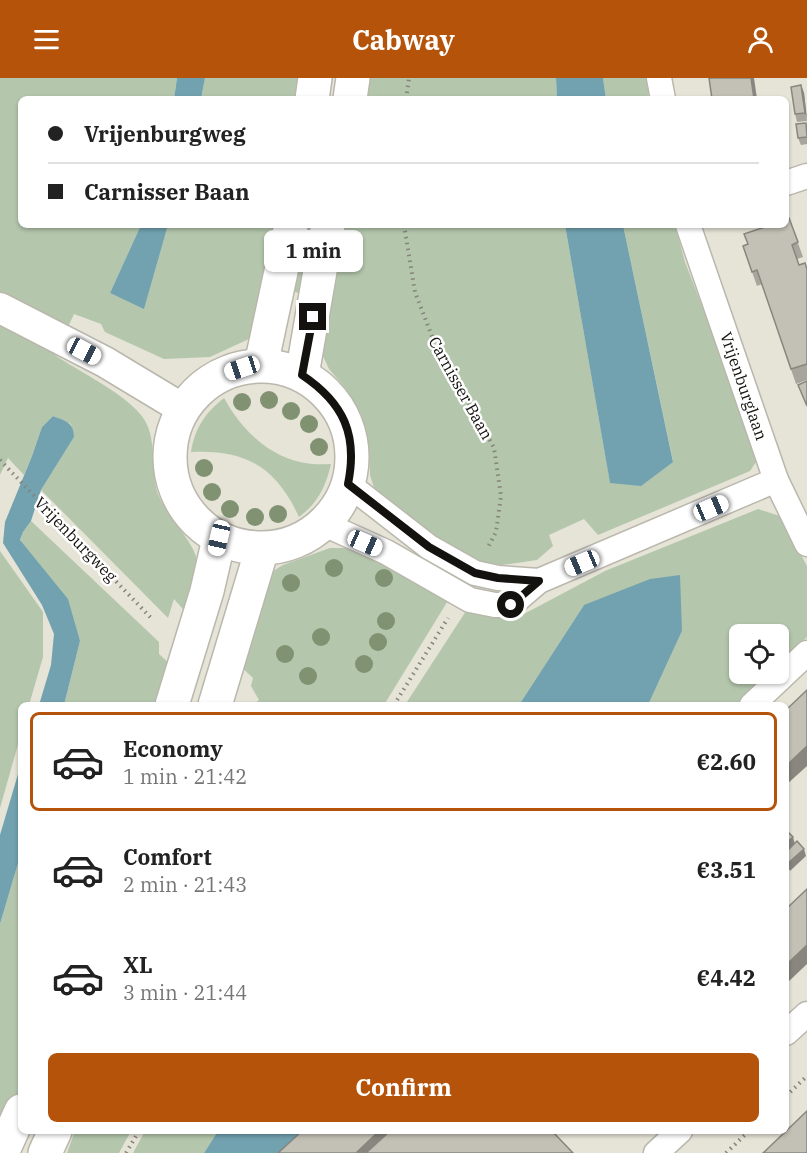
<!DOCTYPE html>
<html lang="en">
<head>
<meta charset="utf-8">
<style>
  body { margin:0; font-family:"IBM Plex Serif",serif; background:#f2f2f2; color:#222; height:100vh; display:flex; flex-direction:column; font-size:22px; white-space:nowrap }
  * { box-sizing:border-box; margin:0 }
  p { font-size:20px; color:#767676 }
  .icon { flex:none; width:33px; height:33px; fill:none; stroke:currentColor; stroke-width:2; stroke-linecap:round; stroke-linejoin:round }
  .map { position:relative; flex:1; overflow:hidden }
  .side { position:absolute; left:18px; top:624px; width:771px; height:432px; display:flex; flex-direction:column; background:#fff; border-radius:9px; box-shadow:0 2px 4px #0004 }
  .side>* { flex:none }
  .banner { position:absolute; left:18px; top:18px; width:771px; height:132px; border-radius:9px; box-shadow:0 2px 4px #0004; display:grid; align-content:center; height:132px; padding:0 30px; background:#fff }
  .fabs { position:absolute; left:729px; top:546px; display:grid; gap:12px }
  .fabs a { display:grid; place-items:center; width:60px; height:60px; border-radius:9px; background:#fff; box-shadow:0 2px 4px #0004; font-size:30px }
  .end { position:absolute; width:27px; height:27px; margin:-14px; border:8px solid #13120e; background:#fff; box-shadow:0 0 0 3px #fff }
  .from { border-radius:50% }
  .bubble { position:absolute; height:42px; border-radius:9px; background:#fff; box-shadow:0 2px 4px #0004; font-size:20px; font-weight:700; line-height:42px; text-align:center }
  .car { position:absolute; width:18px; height:36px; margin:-18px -9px; border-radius:8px; box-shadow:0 0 4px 2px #0007; background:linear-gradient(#fff 24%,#345 0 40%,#fff 0 76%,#345 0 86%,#fff 0) }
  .banner b { display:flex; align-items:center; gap:21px; height:57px; font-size:22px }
  .banner b+b { border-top:2px solid #e0e0e0 }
  .banner i { width:15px; height:15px; background:#222 }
  ul { padding:10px 0 0; list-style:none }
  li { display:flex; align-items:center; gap:18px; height:99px; margin:0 12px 9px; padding:0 18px; border:3px solid transparent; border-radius:9px }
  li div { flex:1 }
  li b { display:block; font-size:22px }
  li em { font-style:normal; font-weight:700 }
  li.active { border-color:#b45309 }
  li>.icon { width:54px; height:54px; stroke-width:1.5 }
  .primary-button { display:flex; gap:12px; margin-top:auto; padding:12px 30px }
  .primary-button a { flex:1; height:69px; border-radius:9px; background:#b45309; color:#fff; font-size:24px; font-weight:700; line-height:69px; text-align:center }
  header { display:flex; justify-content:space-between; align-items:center; height:78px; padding:0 30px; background:#b45309; color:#fff; font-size:27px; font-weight:700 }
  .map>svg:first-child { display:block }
</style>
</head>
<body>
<header><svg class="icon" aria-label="menu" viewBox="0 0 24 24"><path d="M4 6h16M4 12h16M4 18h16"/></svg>Cabway<svg class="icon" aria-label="person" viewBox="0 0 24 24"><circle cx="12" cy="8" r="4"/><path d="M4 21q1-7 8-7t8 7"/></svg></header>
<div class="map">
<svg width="807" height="1075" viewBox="0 0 807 1075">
  <rect width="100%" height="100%" fill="#e6e3d7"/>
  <g fill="#b4c7ad">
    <path d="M0,0H177L174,21H21V147H141L110,215L144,230L168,147H283L251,260L210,279L164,281L105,254L101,246L74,236L55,277C81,295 121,313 141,337C159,359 149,391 158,416C167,440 197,465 198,488C198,504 192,522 189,538L174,521L168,540L41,412L74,359L71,346L53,338L42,349L32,378L24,397L8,380L0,397Z"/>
    <path d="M205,0H307L304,21H201Z"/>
    <path d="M365,0H556L557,21H361Z"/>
    <path d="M603,0H647L649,21H606Z"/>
    <path d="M299,147H319L308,217L286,212Z"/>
    <path d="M339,147H565L610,404L673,383L623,147H675L685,184L756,368V384L750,393L598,457L584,441L549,457L553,468L537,482L502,487L477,486L446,470L376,416L370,397L369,369L362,338L346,311L329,291L322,276Z"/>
    <path d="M224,320C247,361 282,390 331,386C326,408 318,425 299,439C276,389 245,371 191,374C195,350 205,335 224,320Z"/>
    <path d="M758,431L780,438L807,488V559L779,586L778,556H740V596H769L736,627H648L682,553L584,527L519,627H405L468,530L489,537L524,536L605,493Z"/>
    <path d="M31,443L159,564V576L175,591L163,627H64L80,563L20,463L23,454Z"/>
    <path d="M330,470H351L364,473L449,521L384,627H253L259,622L251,608L253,600L236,584L270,495L283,487Z"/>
    <path d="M0,473L43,534V579L29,627H21V656L0,730Z"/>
    <path d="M21,775V1012L0,1063V846Z"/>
    <path d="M75,1053H131L119,1075H67Z"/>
    <path d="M145,1053H218L204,1075H133Z"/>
  </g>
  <g fill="#72a2b0">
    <path d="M177,0H205L201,21H174Z"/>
    <path d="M556,0H603L606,21H557Z"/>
    <path d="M141,147H168L144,231L110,215Z"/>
    <path d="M565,147H623L673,384L641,408L610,405Z"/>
    <path d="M53,338C65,343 74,344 74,359L41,412L31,443L23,454L20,462L68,521L80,563L64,627H39L51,587L54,556L42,527L3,465L5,444L32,378L42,349Z"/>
    <path d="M680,497L682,553L648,627H519L584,527L650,501Z"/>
    <path d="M21,686V775L0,846V757Z"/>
    <path d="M218,1053H297L307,1075H204Z"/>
  </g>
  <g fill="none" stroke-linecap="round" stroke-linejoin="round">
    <defs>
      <g id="minor">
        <path d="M659,0L663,21"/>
        <path d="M786,105L807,98"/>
        <path d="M688,147L776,402L807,466"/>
        <path d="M348,406L429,469L475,495L498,500L539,503"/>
        <path d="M324,446L386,474L470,522L495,527H511L539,503L776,402"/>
        <path d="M752,627L807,575"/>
        <path d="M786,955L807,936"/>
        <path d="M656,1075L680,1053"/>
      </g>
      <path id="tertiary" d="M0,230L105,284L183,331"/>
      <g id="secondary">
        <path d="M312,21L315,0"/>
        <path d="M350,21L353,0"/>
        <path d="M261,287L291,147"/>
        <circle cx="261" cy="379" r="91"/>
        <path d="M302,297L328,147"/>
        <path d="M172,627L207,513L219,461"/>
        <path d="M215,627L262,471"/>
        <path d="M2,1075L21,1033"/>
        <path d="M45,1075L55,1053"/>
      </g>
    </defs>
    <use href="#minor" stroke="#bab7ac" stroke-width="27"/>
    <use href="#tertiary" stroke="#bab7ac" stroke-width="33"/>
    <use href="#secondary" stroke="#bab7ac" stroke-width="36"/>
    <g stroke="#86847b" stroke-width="4" stroke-dasharray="1.5 4.5" stroke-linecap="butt">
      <path d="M406,21L409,0"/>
      <path d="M404,147L415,214L438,274L478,340L494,370L501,418L496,454L487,471"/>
      <path d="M0,382L152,541"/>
      <path d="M394,627L448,540"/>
      <path d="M786,1018L807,998"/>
      <path d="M126,1075L139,1053"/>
      <path d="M726,1075L749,1053"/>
    </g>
    <use href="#minor" stroke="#fff" stroke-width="24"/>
    <use href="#tertiary" stroke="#fff" stroke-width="30"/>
    <use href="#secondary" stroke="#fff" stroke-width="33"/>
  </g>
  <g fill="#819272">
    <circle cx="269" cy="322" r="9"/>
    <circle cx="242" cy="324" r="9"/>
    <circle cx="291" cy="333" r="9"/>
    <circle cx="309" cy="346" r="9"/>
    <circle cx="319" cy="369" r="9"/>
    <circle cx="204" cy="390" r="9"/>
    <circle cx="212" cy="414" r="9"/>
    <circle cx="230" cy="431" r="9"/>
    <circle cx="278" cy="436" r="9"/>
    <circle cx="255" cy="439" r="9"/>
    <circle cx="334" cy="490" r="9"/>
    <circle cx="384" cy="500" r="9"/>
    <circle cx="291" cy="505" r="9"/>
    <circle cx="386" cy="543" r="9"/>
    <circle cx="321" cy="559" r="9"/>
    <circle cx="378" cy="564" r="9"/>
    <circle cx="285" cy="576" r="9"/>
    <circle cx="364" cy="586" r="9"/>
    <circle cx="308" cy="598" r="9"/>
  </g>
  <g fill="#a8a59c">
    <path d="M801,7L804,15L807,43L797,44L795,36Z"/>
    <path d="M807,47V66L801,67L798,60Z"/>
    <path d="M789,140L803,179L797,181L799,187L807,190V302L796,306L762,206L757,208L743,168L748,166Z"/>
  </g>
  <g fill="#88867f">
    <path d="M751,0H754L757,21H754Z"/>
    <path d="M801,7L804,15L807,40L805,35Z"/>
    <path d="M807,668V688L786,707V688Z"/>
    <path d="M793,759L795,766L786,775V765Z"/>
    <path d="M804,771L806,778L790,793L787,786Z"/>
    <path d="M807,867V886L786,906V887Z"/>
    <path d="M379,1053H426L403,1075H356Z"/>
  </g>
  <g fill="#c3c0b5" stroke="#88867f" stroke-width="1.5">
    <path d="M709,0H751L754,21H712Z"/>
    <path d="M801,7L805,35L795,36L791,9Z"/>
    <path d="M806,45L807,59L798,60L796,46Z"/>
    <path d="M789,140L798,164L792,167L799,187L805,185L807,191V286L791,291L757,192L752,194L743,168L748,166L744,156L765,149V147H786V141Z"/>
    <path d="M807,303V328L798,307Z"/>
    <path d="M807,612V668L786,688V632Z"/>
    <path d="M786,752L793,759L786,765Z"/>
    <path d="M797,763L804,771L787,786L786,785V774Z"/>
    <path d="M807,811V867L786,887V831Z"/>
    <path d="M807,1033V1075H763Z"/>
    <path d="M302,1053H379L356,1075H278Z"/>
    <path d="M390,1053H552L573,1075H366Z"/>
  </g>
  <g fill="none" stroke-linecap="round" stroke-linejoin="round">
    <path stroke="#13120e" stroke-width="8" d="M313,239L302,297C344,325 358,357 348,406L429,469L475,495L498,500L539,503L511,527"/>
  </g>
  <g text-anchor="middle" stroke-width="5" stroke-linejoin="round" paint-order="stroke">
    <g font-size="16" fill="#13120e" stroke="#fff">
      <text transform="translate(744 308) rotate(71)" y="6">Vrijenburglaan</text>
      <text transform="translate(461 310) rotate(61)" y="6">Carnisser Baan</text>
      <text transform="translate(76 461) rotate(46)" y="6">Vrijenburgweg</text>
    </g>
  </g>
</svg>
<div class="fabs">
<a><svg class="icon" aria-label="locate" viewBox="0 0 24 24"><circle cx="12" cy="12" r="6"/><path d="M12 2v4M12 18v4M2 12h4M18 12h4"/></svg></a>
</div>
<i class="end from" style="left:511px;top:527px"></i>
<i class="end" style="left:313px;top:239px"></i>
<div class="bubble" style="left:264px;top:152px;width:99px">1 min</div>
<i class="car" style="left:84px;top:273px;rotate:118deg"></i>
<i class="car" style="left:242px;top:290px;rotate:252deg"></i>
<i class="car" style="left:711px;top:430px;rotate:67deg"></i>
<i class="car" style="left:219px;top:460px;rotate:193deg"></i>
<i class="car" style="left:365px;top:465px;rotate:114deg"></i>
<i class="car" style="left:582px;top:485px;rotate:247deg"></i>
<div class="banner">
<b><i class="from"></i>Vrijenburgweg</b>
<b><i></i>Carnisser Baan</b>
</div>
<section class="side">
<ul>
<li class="active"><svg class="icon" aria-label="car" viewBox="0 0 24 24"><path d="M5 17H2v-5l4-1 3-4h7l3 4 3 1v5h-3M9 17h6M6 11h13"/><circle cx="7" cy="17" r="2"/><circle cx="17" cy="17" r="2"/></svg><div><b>Economy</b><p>1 min · 21:42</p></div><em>€2.60</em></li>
<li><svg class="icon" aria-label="car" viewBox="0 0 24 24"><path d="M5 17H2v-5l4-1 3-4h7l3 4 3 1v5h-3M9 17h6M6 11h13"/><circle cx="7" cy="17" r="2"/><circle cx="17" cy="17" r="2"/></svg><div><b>Comfort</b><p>2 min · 21:43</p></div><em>€3.51</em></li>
<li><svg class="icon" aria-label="car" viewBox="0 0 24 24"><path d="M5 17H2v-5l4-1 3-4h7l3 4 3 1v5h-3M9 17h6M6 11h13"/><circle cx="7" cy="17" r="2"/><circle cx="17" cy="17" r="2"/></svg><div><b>XL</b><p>3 min · 21:44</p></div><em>€4.42</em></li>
</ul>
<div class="primary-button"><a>Confirm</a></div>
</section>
</div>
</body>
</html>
